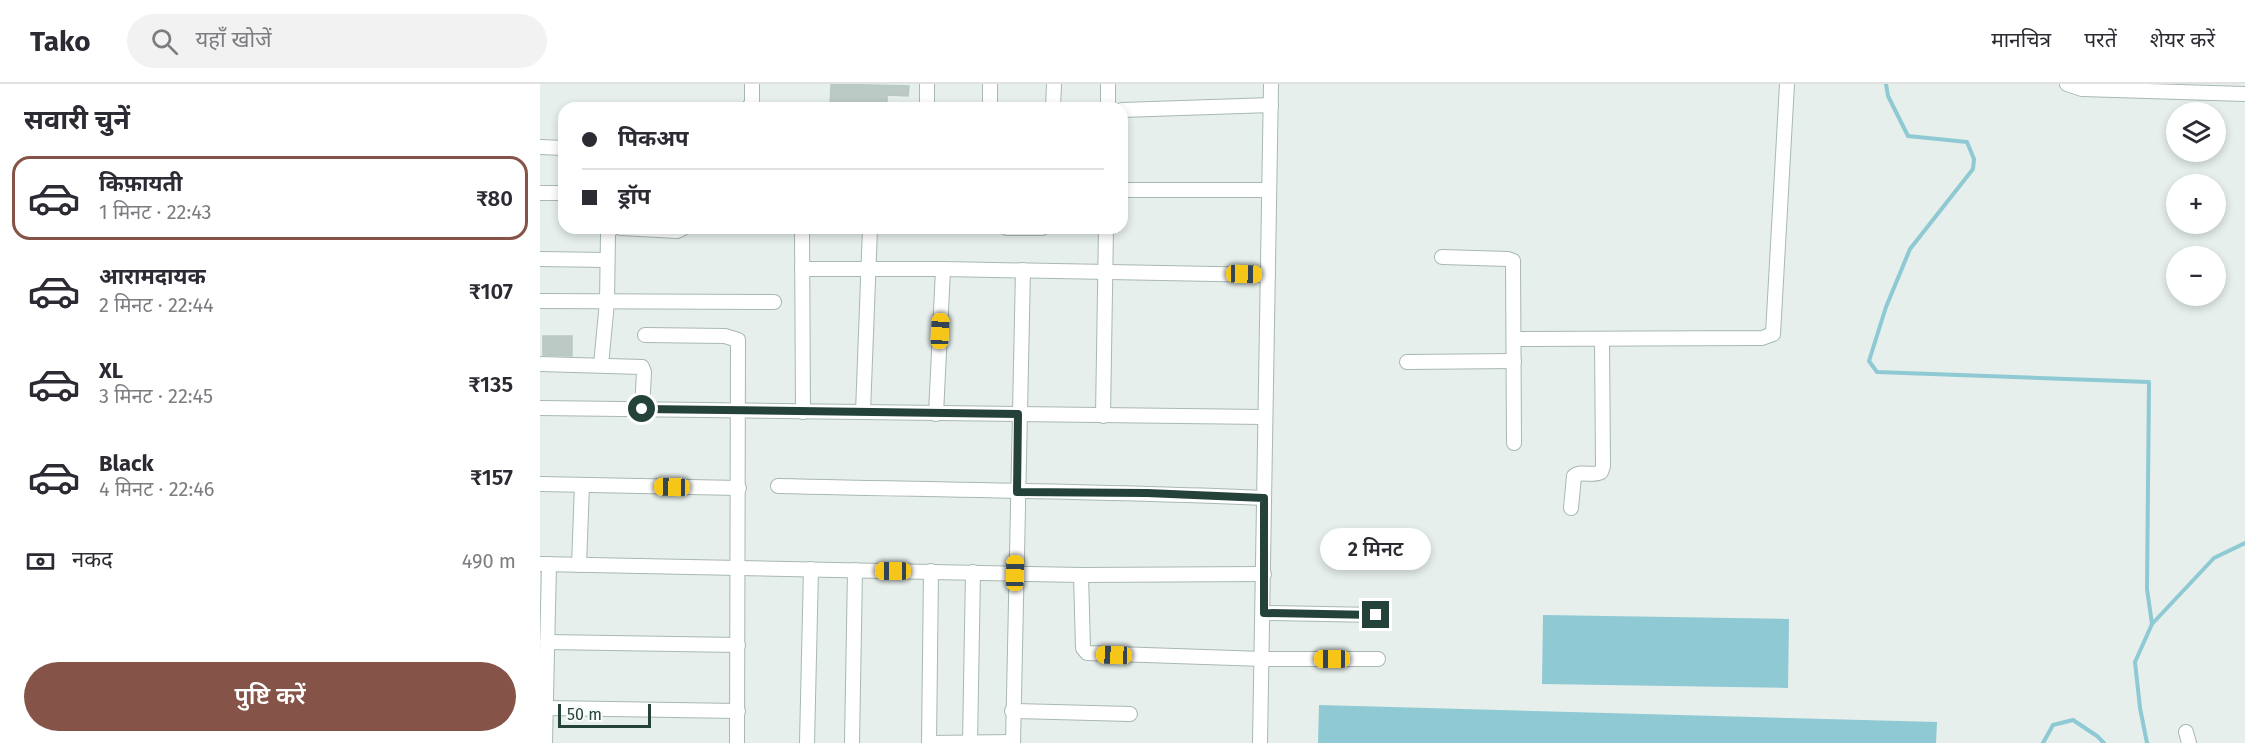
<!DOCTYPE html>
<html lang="hi">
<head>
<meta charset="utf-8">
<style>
  body { margin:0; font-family:"Fira Sans","Noto Sans Devanagari",sans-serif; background:#f2f2f3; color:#2b2b33; height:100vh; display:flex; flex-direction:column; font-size:22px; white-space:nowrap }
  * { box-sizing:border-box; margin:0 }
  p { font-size:20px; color:#7c7c81 }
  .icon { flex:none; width:33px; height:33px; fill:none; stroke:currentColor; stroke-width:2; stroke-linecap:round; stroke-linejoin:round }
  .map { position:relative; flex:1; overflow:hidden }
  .drawer { display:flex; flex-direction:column; background:#fff; width:540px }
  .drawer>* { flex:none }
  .banner { position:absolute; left:18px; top:18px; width:570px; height:132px; border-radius:18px; box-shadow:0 3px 9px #0003; display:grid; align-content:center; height:132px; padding:0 24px; background:#fff }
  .controls { position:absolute; left:1626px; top:18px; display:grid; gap:12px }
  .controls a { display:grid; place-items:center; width:60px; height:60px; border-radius:50%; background:#fff; box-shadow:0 3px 9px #0003; font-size:30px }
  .scale { position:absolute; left:18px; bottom:15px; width:93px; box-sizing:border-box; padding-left:6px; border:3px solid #24423a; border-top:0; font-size:16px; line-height:21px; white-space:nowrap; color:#24423a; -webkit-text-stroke:4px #f7fbf9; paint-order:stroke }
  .end { position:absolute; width:27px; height:27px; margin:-14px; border:8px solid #24423a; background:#fff; box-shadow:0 0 0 3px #fff }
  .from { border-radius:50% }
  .bubble { position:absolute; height:42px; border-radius:21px; background:#fff; box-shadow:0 3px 9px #0003; font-size:20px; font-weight:600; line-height:42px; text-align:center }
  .car { position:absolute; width:18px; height:36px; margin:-18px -9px; border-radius:8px; box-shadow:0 0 4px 2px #0007; background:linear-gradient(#f5c518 24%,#345 0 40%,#f5c518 0 76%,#345 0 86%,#f5c518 0) }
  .banner b { display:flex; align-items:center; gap:21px; height:57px; font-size:22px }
  .banner b+b { border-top:2px solid #e1e1e2 }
  .banner i { width:15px; height:15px; background:#2b2b33 }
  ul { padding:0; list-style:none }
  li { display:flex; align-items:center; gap:18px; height:84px; margin:0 12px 9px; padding:0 12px; border:3px solid transparent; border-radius:18px }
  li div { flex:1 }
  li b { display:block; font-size:22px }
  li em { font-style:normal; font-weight:600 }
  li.current { border-color:#855347 }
  li>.icon { width:54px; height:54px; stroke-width:1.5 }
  h2 { padding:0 24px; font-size:27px; line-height:72px }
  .pay { display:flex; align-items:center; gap:15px; height:66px; padding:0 24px; font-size:22px }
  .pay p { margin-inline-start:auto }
  .cta { display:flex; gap:12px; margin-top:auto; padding:12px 24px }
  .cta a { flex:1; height:69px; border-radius:36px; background:#855347; color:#fff; font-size:24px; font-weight:600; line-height:69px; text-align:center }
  header { display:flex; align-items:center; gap:36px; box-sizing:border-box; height:84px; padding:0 30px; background:#fff; border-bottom:2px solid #e1e1e2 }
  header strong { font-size:28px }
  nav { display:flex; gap:33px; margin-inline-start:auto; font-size:21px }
  .search { width:420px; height:54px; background:#f2f2f3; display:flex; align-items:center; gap:15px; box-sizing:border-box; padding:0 21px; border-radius:33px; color:#7c7c81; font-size:22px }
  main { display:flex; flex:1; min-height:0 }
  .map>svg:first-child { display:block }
</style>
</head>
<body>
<header>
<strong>Tako</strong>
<div class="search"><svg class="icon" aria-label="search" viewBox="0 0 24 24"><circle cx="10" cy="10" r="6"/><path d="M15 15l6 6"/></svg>यहाँ खोजें</div>
<nav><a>मानचित्र</a><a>परतें</a><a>शेयर करें</a></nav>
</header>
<main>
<section class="drawer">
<h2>सवारी चुनें</h2>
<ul>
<li class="current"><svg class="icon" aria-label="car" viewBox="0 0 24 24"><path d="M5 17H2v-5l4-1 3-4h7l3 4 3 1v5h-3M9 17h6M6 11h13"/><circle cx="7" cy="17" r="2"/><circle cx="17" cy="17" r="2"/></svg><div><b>किफ़ायती</b><p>1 मिनट · 22:43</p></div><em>₹80</em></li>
<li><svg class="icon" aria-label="car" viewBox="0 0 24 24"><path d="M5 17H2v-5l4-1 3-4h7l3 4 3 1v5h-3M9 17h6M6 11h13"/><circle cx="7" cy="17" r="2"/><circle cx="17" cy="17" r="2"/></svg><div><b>आरामदायक</b><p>2 मिनट · 22:44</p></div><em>₹107</em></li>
<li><svg class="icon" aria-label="car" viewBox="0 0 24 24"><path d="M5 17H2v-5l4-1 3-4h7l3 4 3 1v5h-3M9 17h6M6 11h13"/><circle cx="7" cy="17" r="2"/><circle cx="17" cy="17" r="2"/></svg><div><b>XL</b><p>3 मिनट · 22:45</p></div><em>₹135</em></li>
<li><svg class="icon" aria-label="car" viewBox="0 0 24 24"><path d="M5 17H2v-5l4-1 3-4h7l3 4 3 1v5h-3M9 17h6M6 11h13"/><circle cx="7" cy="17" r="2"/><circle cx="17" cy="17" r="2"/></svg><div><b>Black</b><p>4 मिनट · 22:46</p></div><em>₹157</em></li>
</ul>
<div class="pay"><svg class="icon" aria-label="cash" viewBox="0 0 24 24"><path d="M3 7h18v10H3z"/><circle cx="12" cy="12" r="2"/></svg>नकद<p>490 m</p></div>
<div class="cta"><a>पुष्टि करें</a></div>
</section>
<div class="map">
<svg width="1705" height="659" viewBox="0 0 1705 659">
  <rect width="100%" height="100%" fill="#e6efeb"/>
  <g fill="#8ec9d4">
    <path d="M1003,531L1249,535L1248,604L1002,600Z"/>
    <path d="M779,621L1397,638L1396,659H778Z"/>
  </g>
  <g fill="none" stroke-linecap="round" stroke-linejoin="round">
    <g stroke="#8ec9d4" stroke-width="4">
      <path d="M1346,0L1348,12L1368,52L1427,58L1434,75L1433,85L1370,165L1346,223L1329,277L1337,288L1609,298L1607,505L1612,540"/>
      <path d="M1503,659L1513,641L1533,636L1557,652L1564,659"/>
      <path d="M1607,659L1600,624L1595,578L1612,540L1674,474L1705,459"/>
    </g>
  </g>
  <g fill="#bbcac4" stroke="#b8c9c2" stroke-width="1.5">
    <path d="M291,0L369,2L368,12L347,11V24H290Z"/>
    <path d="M3,252H32V272L3,271Z"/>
  </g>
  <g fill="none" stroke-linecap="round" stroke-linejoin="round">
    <defs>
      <g id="minor">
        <path d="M1527,0L1542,5L1705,10"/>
        <path d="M208,24L212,19V0"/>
        <path d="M387,24V0"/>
        <path d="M450,24V0"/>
        <path d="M513,24L514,0"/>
        <path d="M568,24V0"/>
        <path d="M582,26L731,21"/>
        <path d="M0,63L24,64"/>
        <path d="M582,106H728"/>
        <path d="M0,109H24"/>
        <path d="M81,144L137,147L143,144"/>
        <path d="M262,144L263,328"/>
        <path d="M467,144H502"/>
        <path d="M902,173L968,175L973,177L974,359"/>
        <path d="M0,175L67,176"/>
        <path d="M262,185H403L728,191"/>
        <path d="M0,217L234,218"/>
        <path d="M105,251L185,252L198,256L197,659"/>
        <path d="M974,255L1222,254L1233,250L1247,0"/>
        <path d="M867,278L974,277"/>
        <path d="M0,280L102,283L104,288L102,325"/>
        <path d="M61,281L67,218L68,150L69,147L73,144"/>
        <path d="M0,324L725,333"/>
        <path d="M323,328L330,144"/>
        <path d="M396,330L403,185"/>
        <path d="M563,332L566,144"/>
        <path d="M0,400L199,404"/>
        <path d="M238,402C400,406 562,407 724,414"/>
        <path d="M1031,424L1034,392C1042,386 1052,393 1061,388L1063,382L1062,255"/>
        <path d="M0,480L541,491L724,490"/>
        <path d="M39,481L42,401"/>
        <path d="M541,491L543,564L547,569L723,575H838"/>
        <path d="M724,529L836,531"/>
        <path d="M7,558L198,561"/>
        <path d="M6,624L198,627"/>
        <path d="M472,627L590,630"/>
        <path d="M1646,648L1649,659"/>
        <path d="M5,659L9,480"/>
        <path d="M267,659L271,485"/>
        <path d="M312,659L315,486"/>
        <path d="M389,659L391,487"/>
        <path d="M389,659L473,658"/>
        <path d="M430,659L433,488"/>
        <path d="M473,659L483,186"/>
        <path d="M720,659L731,0"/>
      </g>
    </defs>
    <use href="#minor" stroke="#a8b8b2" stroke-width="16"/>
    <use href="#minor" stroke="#fff" stroke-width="14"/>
  </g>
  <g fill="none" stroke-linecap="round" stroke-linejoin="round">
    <path stroke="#24423a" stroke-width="8" d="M102,325L478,330L477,408L607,409L724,414V529L836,531"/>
  </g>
</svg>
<div class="controls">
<a><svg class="icon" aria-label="layers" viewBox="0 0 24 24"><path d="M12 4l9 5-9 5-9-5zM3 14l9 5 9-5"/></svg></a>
<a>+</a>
<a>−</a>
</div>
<div class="scale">50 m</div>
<i class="end from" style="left:102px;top:325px"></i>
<i class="end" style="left:836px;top:531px"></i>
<div class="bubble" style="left:780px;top:444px;width:111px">2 मिनट</div>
<i class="car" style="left:704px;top:190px;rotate:91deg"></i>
<i class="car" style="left:400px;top:247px;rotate:3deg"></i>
<i class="car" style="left:132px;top:403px;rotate:271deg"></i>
<i class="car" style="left:353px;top:487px;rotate:270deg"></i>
<i class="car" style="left:475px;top:489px;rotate:1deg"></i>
<i class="car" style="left:574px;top:571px;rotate:272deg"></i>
<i class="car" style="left:792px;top:575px;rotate:270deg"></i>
<div class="banner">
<b><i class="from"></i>पिकअप</b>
<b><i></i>ड्रॉप</b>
</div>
</div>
</main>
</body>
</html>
